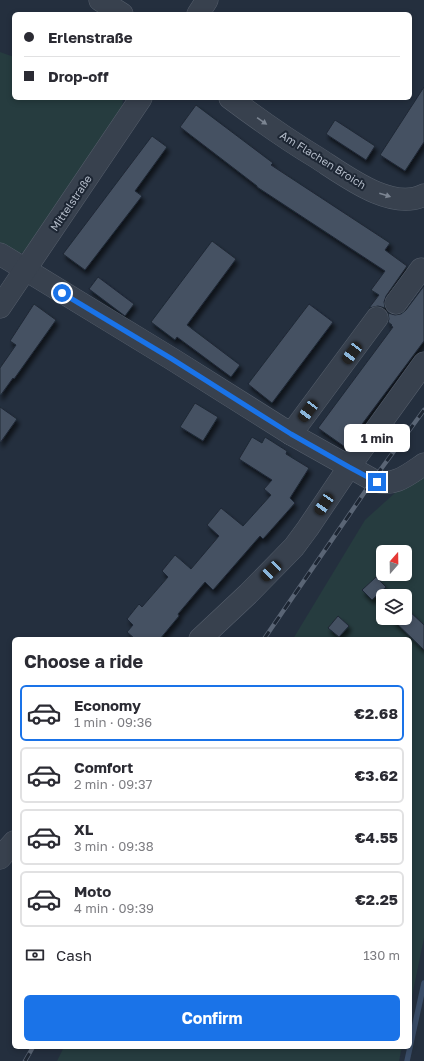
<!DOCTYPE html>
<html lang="en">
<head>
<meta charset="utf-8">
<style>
  body { margin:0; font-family:"Golos Text",sans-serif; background:#f7f7f7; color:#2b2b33; height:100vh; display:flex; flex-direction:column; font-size:15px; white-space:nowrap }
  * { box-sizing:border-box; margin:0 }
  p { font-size:13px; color:#7c7c81 }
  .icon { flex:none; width:22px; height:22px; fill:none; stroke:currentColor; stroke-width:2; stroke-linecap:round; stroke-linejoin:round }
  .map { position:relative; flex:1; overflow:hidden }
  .side { position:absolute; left:12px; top:637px; width:400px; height:412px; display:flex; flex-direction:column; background:#fff; border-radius:6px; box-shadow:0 2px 6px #0003 }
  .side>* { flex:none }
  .guide { position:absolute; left:12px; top:12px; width:400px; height:88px; border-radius:6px; box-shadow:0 2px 6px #0003; display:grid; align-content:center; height:88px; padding:0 12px; background:#fff }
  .needle { width:26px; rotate:20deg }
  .tools { position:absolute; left:376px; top:545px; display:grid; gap:8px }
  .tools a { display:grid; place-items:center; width:36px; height:36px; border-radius:6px; background:#fff; box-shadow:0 2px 6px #0003; font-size:20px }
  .end { position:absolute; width:18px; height:18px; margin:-9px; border:5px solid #1a73e8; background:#fff; box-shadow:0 0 0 2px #fff }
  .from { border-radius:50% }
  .bubble { position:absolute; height:28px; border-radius:6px; background:#fff; box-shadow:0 2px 6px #0003; font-size:13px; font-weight:700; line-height:28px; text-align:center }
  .car { position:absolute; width:12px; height:24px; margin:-12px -6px; border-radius:5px; box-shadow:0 0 3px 1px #0007; background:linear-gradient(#222 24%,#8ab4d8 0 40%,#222 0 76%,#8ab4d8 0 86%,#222 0) }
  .guide b { display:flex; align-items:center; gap:14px; height:38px; font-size:15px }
  .guide b+b { border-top:1px solid #e1e1e2 }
  .guide i { width:10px; height:10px; background:#2b2b33 }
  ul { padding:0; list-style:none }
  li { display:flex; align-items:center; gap:12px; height:56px; margin:0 8px 6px; padding:0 4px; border:2px solid #e1e1e2; border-radius:6px }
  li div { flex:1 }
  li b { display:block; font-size:15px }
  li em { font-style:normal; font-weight:700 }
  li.current { border-color:#1a73e8 }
  li>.icon { width:36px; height:36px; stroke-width:1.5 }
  h2 { padding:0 12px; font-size:18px; line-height:48px }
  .pay { display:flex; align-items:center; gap:10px; height:44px; padding:0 12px; font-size:15px }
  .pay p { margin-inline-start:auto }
  .primary-button { display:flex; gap:8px; margin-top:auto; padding:8px 12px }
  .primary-button a { flex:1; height:46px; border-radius:6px; background:#1a73e8; color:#fff; font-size:16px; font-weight:700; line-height:46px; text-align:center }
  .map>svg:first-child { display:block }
</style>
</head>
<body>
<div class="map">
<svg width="424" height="1061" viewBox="0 0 424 1061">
  <defs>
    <filter id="shadow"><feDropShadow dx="2.5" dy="4.5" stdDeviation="2" flood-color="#0009"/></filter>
  </defs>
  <rect width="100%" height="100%" fill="#242f3e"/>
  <g fill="#263c3f" fill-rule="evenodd">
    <path d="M0,52L14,57V98H123L122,109L28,251L17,254L0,243Z"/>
    <path d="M424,476V938L410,1006V639H293L365,520L396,492L412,485ZM383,552H405V574H383ZM383,596H405V618H383Z"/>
    <path d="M64,1047H402L399,1061H57Z"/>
  </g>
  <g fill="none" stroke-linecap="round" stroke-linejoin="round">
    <path stroke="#394c67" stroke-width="5.5" d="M407,1061L424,983"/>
  </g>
  <g fill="#455162" stroke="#1f2835" filter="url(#shadow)">
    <path d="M424,87V142L405,171L380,155Z"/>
    <path d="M196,105L273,163L271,165L390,243L385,250L407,266L386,296L384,302L385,308L378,306L369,308L379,295L371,290L385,271L257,187V186L180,127Z"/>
    <path d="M335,120L375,146L366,160L326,134Z"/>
    <path d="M152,136L167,147L135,191L142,196L85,270L63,254Z"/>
    <path d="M212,241L236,259L187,325L240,365L231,377L177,337L175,340L151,322Z"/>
    <path d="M98,277L134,304L125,316L89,289Z"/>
    <path d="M424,286V341L345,447L318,428L393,327L391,326L392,325L388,322L389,319L388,313L395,315L401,314L406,310Z"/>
    <path d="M34,304L56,320L14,379L13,378L0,396V368L16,345L10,341Z"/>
    <path d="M309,304L333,322L272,403L248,384Z"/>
    <path d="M195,403L218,417L203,441L180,427Z"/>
    <path d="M0,407L17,419L0,443Z"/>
    <path d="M252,437L262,443L265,437L287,451L286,454L309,468L290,498L295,503L263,539L260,536L213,590L205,582L178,614L179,616L160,639H135L127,632L133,625L127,619L139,604L142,607L168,577L162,571L175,555L191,569L219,536L207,525L221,508L243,526L271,495L264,489L272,480L239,459Z"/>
    <path d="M376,577L386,587L372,600L362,590Z"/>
    <path d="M405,607L424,625V650L391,618H405Z"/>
    <path d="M338,616L349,626L339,637L328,628Z"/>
  </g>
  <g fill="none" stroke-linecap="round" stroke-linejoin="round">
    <defs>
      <g id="minor">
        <path d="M100,0L122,14"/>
        <path d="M198,14L207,0"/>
        <path d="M230,98C258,119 286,139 316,157C343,174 391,212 424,195"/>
        <path d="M0,254L172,359L291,434L373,480C393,488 408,475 424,464"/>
        <path d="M396,303L421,269L424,272"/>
        <path d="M0,307L141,98"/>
        <path d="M291,434L377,318"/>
        <path d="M200,639L248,594L294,547L308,528L349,467L424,363"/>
        <path d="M0,858L14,842"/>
      </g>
    </defs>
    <use href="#minor" stroke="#565f6c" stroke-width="23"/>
    <use href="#minor" stroke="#38414e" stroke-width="22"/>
    <defs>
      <g id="rail">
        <path d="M264,639L373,480L424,410"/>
        <path d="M25,1061L33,1047"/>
      </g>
    </defs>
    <use href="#rail" stroke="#5a6575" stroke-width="4.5"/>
    <use href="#rail" stroke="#1d2633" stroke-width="3" stroke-dasharray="9" stroke-linecap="butt"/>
  </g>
  <defs><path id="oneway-solid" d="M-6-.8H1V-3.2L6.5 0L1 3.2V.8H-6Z"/></defs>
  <g fill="#7c8592">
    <use href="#oneway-solid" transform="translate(262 121) rotate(35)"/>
    <use href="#oneway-solid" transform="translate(385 195) rotate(18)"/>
  </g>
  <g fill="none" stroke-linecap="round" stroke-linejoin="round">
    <path stroke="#1a73e8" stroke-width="5" d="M62,293L172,359L291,434L349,467L377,482"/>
  </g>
  <g text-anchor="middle" stroke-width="4" stroke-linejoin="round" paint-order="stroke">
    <g font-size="11" fill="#b4bcc9" stroke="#1d2633">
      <text transform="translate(323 160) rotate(32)" y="4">Am Flachen Broich</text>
      <text transform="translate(71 203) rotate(-56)" y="4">Mittelstraße</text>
    </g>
  </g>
</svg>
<div class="tools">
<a><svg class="needle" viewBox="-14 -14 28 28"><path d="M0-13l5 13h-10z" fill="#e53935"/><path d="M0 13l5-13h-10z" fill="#7c7c81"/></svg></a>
<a><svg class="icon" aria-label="layers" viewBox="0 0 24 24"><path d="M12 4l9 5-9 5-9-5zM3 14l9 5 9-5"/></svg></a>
</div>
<i class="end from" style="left:62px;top:293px"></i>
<i class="end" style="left:377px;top:482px"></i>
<div class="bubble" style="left:344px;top:424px;width:66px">1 min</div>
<i class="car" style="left:352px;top:353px;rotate:217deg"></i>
<i class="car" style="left:308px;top:411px;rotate:217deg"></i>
<i class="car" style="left:324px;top:504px;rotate:214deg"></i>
<i class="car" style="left:271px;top:571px;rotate:226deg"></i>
<div class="guide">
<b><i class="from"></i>Erlenstraße</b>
<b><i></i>Drop-off</b>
</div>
<section class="side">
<h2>Choose a ride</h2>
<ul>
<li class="current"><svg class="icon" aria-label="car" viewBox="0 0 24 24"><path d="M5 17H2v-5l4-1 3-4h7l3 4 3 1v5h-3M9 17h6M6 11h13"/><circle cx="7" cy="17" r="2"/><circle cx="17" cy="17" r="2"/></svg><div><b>Economy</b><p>1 min · 09:36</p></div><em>€2.68</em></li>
<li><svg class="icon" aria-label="car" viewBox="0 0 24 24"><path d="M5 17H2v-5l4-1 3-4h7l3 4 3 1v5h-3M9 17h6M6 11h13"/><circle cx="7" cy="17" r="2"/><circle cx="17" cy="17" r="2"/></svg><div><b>Comfort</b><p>2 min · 09:37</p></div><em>€3.62</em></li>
<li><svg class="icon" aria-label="car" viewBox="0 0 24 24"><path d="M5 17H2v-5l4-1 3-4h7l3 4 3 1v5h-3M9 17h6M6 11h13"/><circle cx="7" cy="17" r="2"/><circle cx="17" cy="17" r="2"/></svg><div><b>XL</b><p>3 min · 09:38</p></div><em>€4.55</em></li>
<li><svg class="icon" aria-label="car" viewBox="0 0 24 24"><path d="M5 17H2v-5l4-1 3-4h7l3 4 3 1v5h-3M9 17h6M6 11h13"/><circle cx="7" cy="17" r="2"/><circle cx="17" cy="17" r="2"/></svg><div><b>Moto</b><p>4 min · 09:39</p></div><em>€2.25</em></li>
</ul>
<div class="pay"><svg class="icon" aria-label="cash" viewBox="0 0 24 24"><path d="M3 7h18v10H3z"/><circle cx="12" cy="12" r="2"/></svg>Cash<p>130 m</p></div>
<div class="primary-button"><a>Confirm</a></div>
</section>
</div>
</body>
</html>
